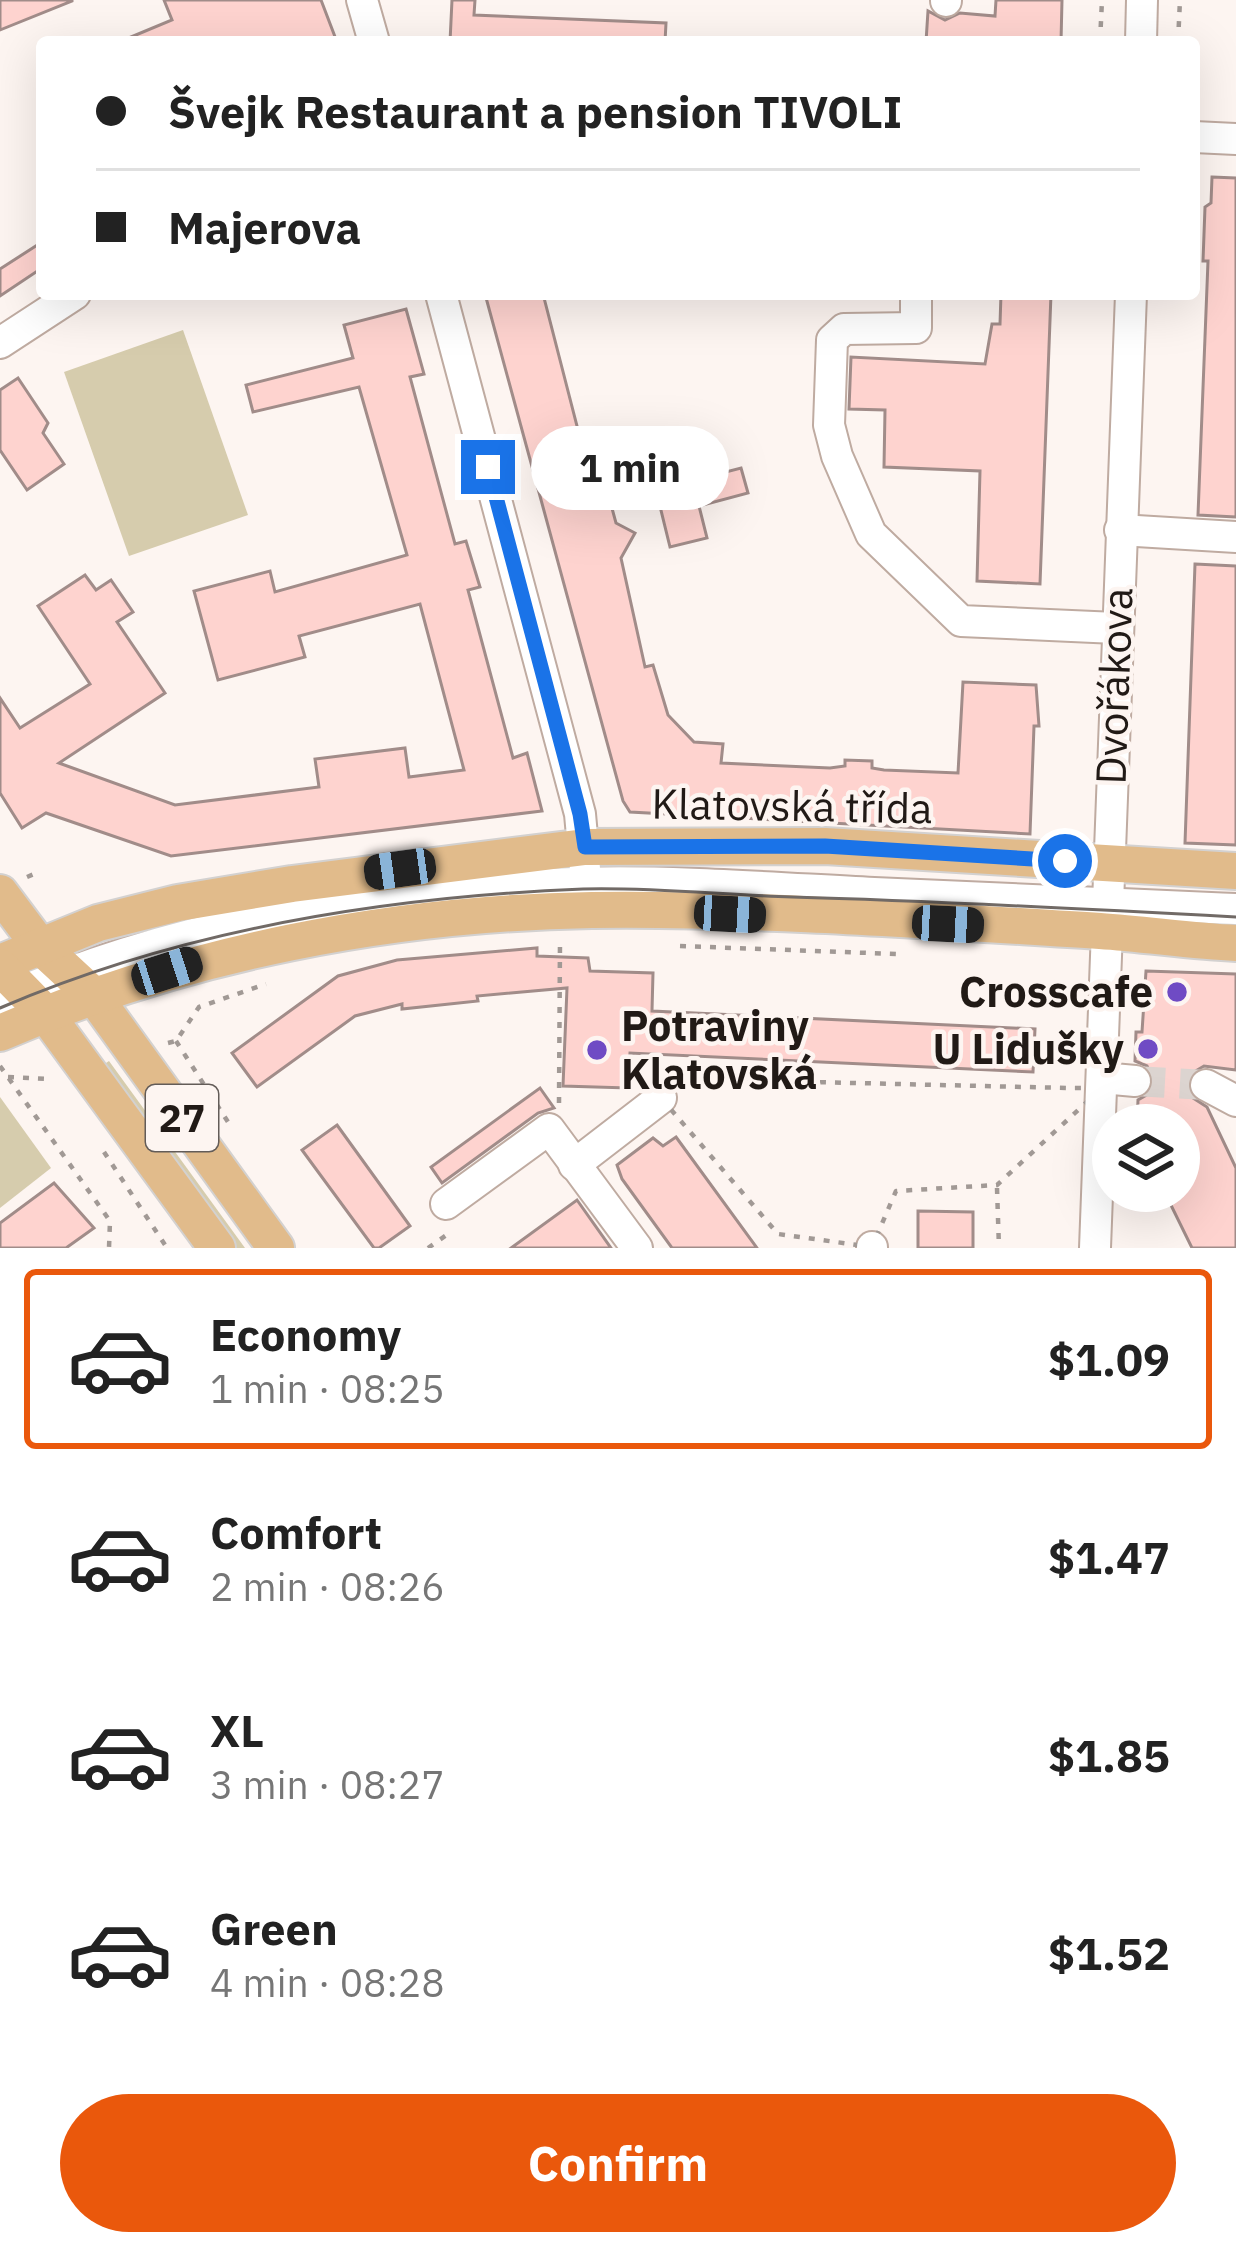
<!DOCTYPE html>
<html lang="en">
<head>
<meta charset="utf-8">
<style>
  body { margin:0; font-family:"IBM Plex Sans",sans-serif; background:#f6f6f6; color:#222; height:100vh; display:flex; flex-direction:column; font-size:45px; white-space:nowrap }
  * { box-sizing:border-box; margin:0 }
  p { font-size:39px; color:#767676 }
  .icon { flex:none; width:66px; height:66px; fill:none; stroke:currentColor; stroke-width:2; stroke-linecap:round; stroke-linejoin:round }
  .map { position:relative; height:1248px; overflow:hidden }
  .side { display:flex; flex-direction:column; background:#fff; flex:1 }
  .side>* { flex:none }
  .hud { position:absolute; left:36px; top:36px; width:1164px; height:264px; border-radius:12px; box-shadow:0 12px 48px #0002; display:grid; align-content:center; height:264px; padding:0 60px; background:#fff }
  .tools { position:absolute; left:1092px; top:1104px; display:grid; gap:24px }
  .tools a { display:grid; place-items:center; width:108px; height:108px; border-radius:50%; background:#fff; box-shadow:0 12px 48px #0002; font-size:60px }
  .end { position:absolute; width:54px; height:54px; margin:-27px; border:15px solid #1a73e8; background:#fff; box-shadow:0 0 0 6px #fff }
  .from { border-radius:50% }
  .bubble { position:absolute; height:84px; border-radius:42px; background:#fff; box-shadow:0 12px 48px #0002; font-size:39px; font-weight:800; line-height:84px; text-align:center }
  .car { position:absolute; width:36px; height:72px; margin:-36px -18px; border-radius:15px; box-shadow:0 0 9px 3px #0007; background:linear-gradient(#222 24%,#8ab4d8 0 40%,#222 0 76%,#8ab4d8 0 86%,#222 0) }
  .hud b { display:flex; align-items:center; gap:42px; height:114px; font-size:45px }
  .hud b+b { border-top:3px solid #e0e0e0 }
  .hud i { width:30px; height:30px; background:#222 }
  ul { padding:21px 0 0; list-style:none }
  li { display:flex; align-items:center; gap:36px; height:180px; margin:0 24px 18px; padding:0 36px; border:6px solid transparent; border-radius:12px }
  li div { flex:1 }
  li b { display:block; font-size:45px }
  li em { font-style:normal; font-weight:800 }
  li.selected { border-color:#ea580c }
  li>.icon { width:108px; height:108px; stroke-width:1.5 }
  .cta { display:flex; gap:24px; margin-top:auto; padding:24px 60px }
  .cta a { flex:1; height:138px; border-radius:72px; background:#ea580c; color:#fff; font-size:48px; font-weight:800; line-height:138px; text-align:center }
  .map>svg:first-child { display:block }
</style>
</head>
<body>
<div class="map">
<svg width="1236" height="1248" viewBox="0 0 1236 1248">
  <rect width="100%" height="100%" fill="#fdf5f1"/>
  <g fill="#d6ccad">
    <path d="M183,330L248,515L129,556L64,372Z"/>
    <path d="M109,1061L245,1248H236L103,1065Z"/>
    <path d="M0,1097L51,1168L0,1208Z"/>
  </g>
  <g fill="#fed3cf" stroke="#a18c89" stroke-width="3">
    <path d="M0,0H72V1L0,30Z"/>
    <path d="M164,0H321L337,42H119L172,20Z"/>
    <path d="M452,0H475L474,15L666,23L665,42H450Z"/>
    <path d="M996,0H1062L1061,42H926L928,11L945,20L960,13L995,16Z"/>
    <path d="M1212,177L1236,178V517L1198,515L1208,261H1203L1205,207L1211,203Z"/>
    <path d="M42,242V268L0,296V269Z"/>
    <path d="M485,294H543L585,457L597,453L616,523L635,533L621,558L645,667L653,665L668,715L694,742L723,744L721,763L830,768L845,766V760L872,761V768L884,770L958,773L963,682L1036,685L1039,726H1034L1030,834L630,812L623,801Z"/>
    <path d="M1001,294H1051L1040,584L977,581L980,471L884,467L885,410L849,409L851,357L985,364L992,324H1000Z"/>
    <path d="M406,309L424,374L410,377L455,544L466,541L480,587L468,590L513,758L527,753L542,811L171,856L46,813L22,828L0,793V698L20,728L90,684L38,606L85,575L96,590L111,580L133,612L117,622L165,693L59,763L175,805L319,787L315,759L405,748L409,777L464,770L420,604L299,636L305,657L218,680L194,591L270,571L275,592L407,555L359,387L253,412L246,385L353,358L344,325Z"/>
    <path d="M18,378L48,423L43,433L64,464L27,490L0,450V390Z"/>
    <path d="M741,468L748,493L699,506L707,538L670,547L656,490Z"/>
    <path d="M1195,564L1236,566V845L1185,843Z"/>
    <path d="M537,948V956L588,958L590,971L653,973L652,1011L1035,1029L1033,1072L630,1053L628,1088L563,1086L567,988L477,996L478,1001L402,1009V1004L355,1016L257,1087L232,1053L338,976L397,960Z"/>
    <path d="M1146,971L1236,974V1070L1204,1066L1189,1075L1187,1084L1190,1096L1207,1107L1236,1168V1248H1192L1164,1191H1179V1125H1137L1138,1100L1150,1093L1154,1082L1147,1066L1135,1061L1136,1032H1142Z"/>
    <path d="M540,1088L554,1108L538,1113L442,1183L431,1167Z"/>
    <path d="M337,1125L410,1226L379,1248H374L302,1150Z"/>
    <path d="M676,1137L757,1248H672L622,1179L617,1165L653,1138L663,1146Z"/>
    <path d="M54,1183L94,1228L66,1248H0V1223Z"/>
    <path d="M577,1200L611,1248H511Z"/>
    <path d="M918,1211L973,1212V1248H918Z"/>
  </g>
  <g fill="none" stroke-linecap="round" stroke-linejoin="round">
    <path stroke="#dcd4d0" stroke-width="30" stroke-dasharray="30 15" stroke-linecap="butt" d="M1135,1081L1206,1085"/>
    <defs>
      <g id="minor">
        <path d="M362,0L374,42"/>
        <path d="M946,1V0"/>
        <path d="M1141,42L1142,0"/>
        <path d="M1194,137L1236,139"/>
        <path d="M441,294L580,814L585,869"/>
        <path d="M916,294V328L844,329L832,340L829,425L837,456L871,534L961,621L1116,628"/>
        <path d="M0,343L75,294"/>
        <path d="M1120,530L1236,537"/>
        <path d="M0,1001C173,922 385,889 574,883C674,880 774,888 874,893C994,898 1115,904 1236,909"/>
        <path d="M1102,1078L1135,1081"/>
        <path d="M1206,1085L1236,1101"/>
        <path d="M574,1165L661,1098"/>
        <path d="M446,1204L549,1129L637,1248"/>
        <path d="M872,1247V1248"/>
        <path d="M1095,1248L1131,294"/>
      </g>
      <g id="major">
        <path d="M0,893L39,945L93,995L276,1248"/>
        <path d="M0,963L98,923L178,903L292,884L585,847L825,846L1236,871"/>
        <path d="M0,967L45,1013L217,1248"/>
        <path d="M0,1033C185,953 390,913 592,910C760,908 933,921 1100,931C1146,934 1191,941 1236,943"/>
      </g>
    </defs>
    <use href="#minor" stroke="#bfaba1" stroke-width="34"/>
    <use href="#major" stroke="#d3d1d0" stroke-width="40"/>
    <g stroke="#a19995" stroke-width="4.5" stroke-dasharray="6 9" stroke-linecap="butt">
      <path d="M1100,42L1102,0"/>
      <path d="M1178,42L1180,0"/>
      <path d="M27,877L39,872"/>
      <path d="M680,946L897,954"/>
      <path d="M176,1041L228,1122"/>
      <path d="M168,1043L176,1041L199,1007L266,984"/>
      <path d="M0,1066L110,1221L109,1248"/>
      <path d="M8,1077L50,1079"/>
      <path d="M685,1079L1068,1088H1102L997,1185L896,1191L872,1247L778,1234L661,1098Z"/>
      <path d="M559,1103L560,941"/>
      <path d="M104,1152L167,1248"/>
      <path d="M997,1188L999,1248"/>
      <path d="M428,1248L448,1234"/>
    </g>
    <use href="#minor" stroke="#fff" stroke-width="30"/>
    <use href="#major" stroke="#e1bb8b" stroke-width="36"/>
    <path stroke="#716a66" stroke-width="3" d="M0,1008C183,929 385,897 583,889C653,887 722,895 792,897C940,901 1088,909 1236,917"/>
  </g>
  <g fill="none" stroke-linecap="round" stroke-linejoin="round">
    <path stroke="#1a73e8" stroke-width="15" d="M488,467L580,814L585,847L825,846L1065,861"/>
  </g>
  <g fill="#6f4bc4" stroke="#fdf5f1" stroke-width="4.5">
    <circle cx="1177" cy="992" r="12"/>
    <circle cx="1148" cy="1049" r="12"/>
    <circle cx="597" cy="1050" r="12"/>
  </g>
  <g text-anchor="middle" stroke-width="9" stroke-linejoin="round" paint-order="stroke">
    <rect fill="#fdf5f1" stroke="#635c58" stroke-width="3" x="146" y="1085" width="72" height="66" rx="9"/>
    <g font-size="39" font-weight="bold" fill="#211a16">
      <text x="182" y="1132">27</text>
    </g>
    <g font-size="42" fill="#211a16" stroke="#fdf5f1">
      <text transform="translate(1114 686) rotate(-88)" y="15">Dvořákova</text>
      <text transform="translate(792 806) rotate(1)" y="15">Klatovská třída</text>
    </g>
    <g font-size="42" font-weight="bold" fill="#211a16" stroke="#fdf5f1" text-anchor="end">
      <text x="1153" y="1007">Crosscafe</text>
      <text x="621" y="1041" text-anchor="start">Potraviny<tspan x="621" dy="48">Klatovská</tspan></text>
      <text x="1124" y="1064">U Lidušky</text>
    </g>
  </g>
</svg>
<div class="tools">
<a><svg class="icon" aria-label="layers" viewBox="0 0 24 24"><path d="M12 4l9 5-9 5-9-5zM3 14l9 5 9-5"/></svg></a>
</div>
<i class="end from" style="left:1065px;top:861px"></i>
<i class="end" style="left:488px;top:467px"></i>
<div class="bubble" style="left:531px;top:426px;width:198px">1 min</div>
<i class="car" style="left:400px;top:869px;rotate:262deg"></i>
<i class="car" style="left:730px;top:914px;rotate:93deg"></i>
<i class="car" style="left:948px;top:924px;rotate:93deg"></i>
<i class="car" style="left:167px;top:971px;rotate:72deg"></i>
<div class="hud">
<b><i class="from"></i>Švejk Restaurant a pension TIVOLI</b>
<b><i></i>Majerova</b>
</div>
</div>
<section class="side">
<ul>
<li class="selected"><svg class="icon" aria-label="car" viewBox="0 0 24 24"><path d="M5 17H2v-5l4-1 3-4h7l3 4 3 1v5h-3M9 17h6M6 11h13"/><circle cx="7" cy="17" r="2"/><circle cx="17" cy="17" r="2"/></svg><div><b>Economy</b><p>1 min · 08:25</p></div><em>$1.09</em></li>
<li><svg class="icon" aria-label="car" viewBox="0 0 24 24"><path d="M5 17H2v-5l4-1 3-4h7l3 4 3 1v5h-3M9 17h6M6 11h13"/><circle cx="7" cy="17" r="2"/><circle cx="17" cy="17" r="2"/></svg><div><b>Comfort</b><p>2 min · 08:26</p></div><em>$1.47</em></li>
<li><svg class="icon" aria-label="car" viewBox="0 0 24 24"><path d="M5 17H2v-5l4-1 3-4h7l3 4 3 1v5h-3M9 17h6M6 11h13"/><circle cx="7" cy="17" r="2"/><circle cx="17" cy="17" r="2"/></svg><div><b>XL</b><p>3 min · 08:27</p></div><em>$1.85</em></li>
<li><svg class="icon" aria-label="car" viewBox="0 0 24 24"><path d="M5 17H2v-5l4-1 3-4h7l3 4 3 1v5h-3M9 17h6M6 11h13"/><circle cx="7" cy="17" r="2"/><circle cx="17" cy="17" r="2"/></svg><div><b>Green</b><p>4 min · 08:28</p></div><em>$1.52</em></li>
</ul>
<div class="cta"><a>Confirm</a></div>
</section>
</body>
</html>
